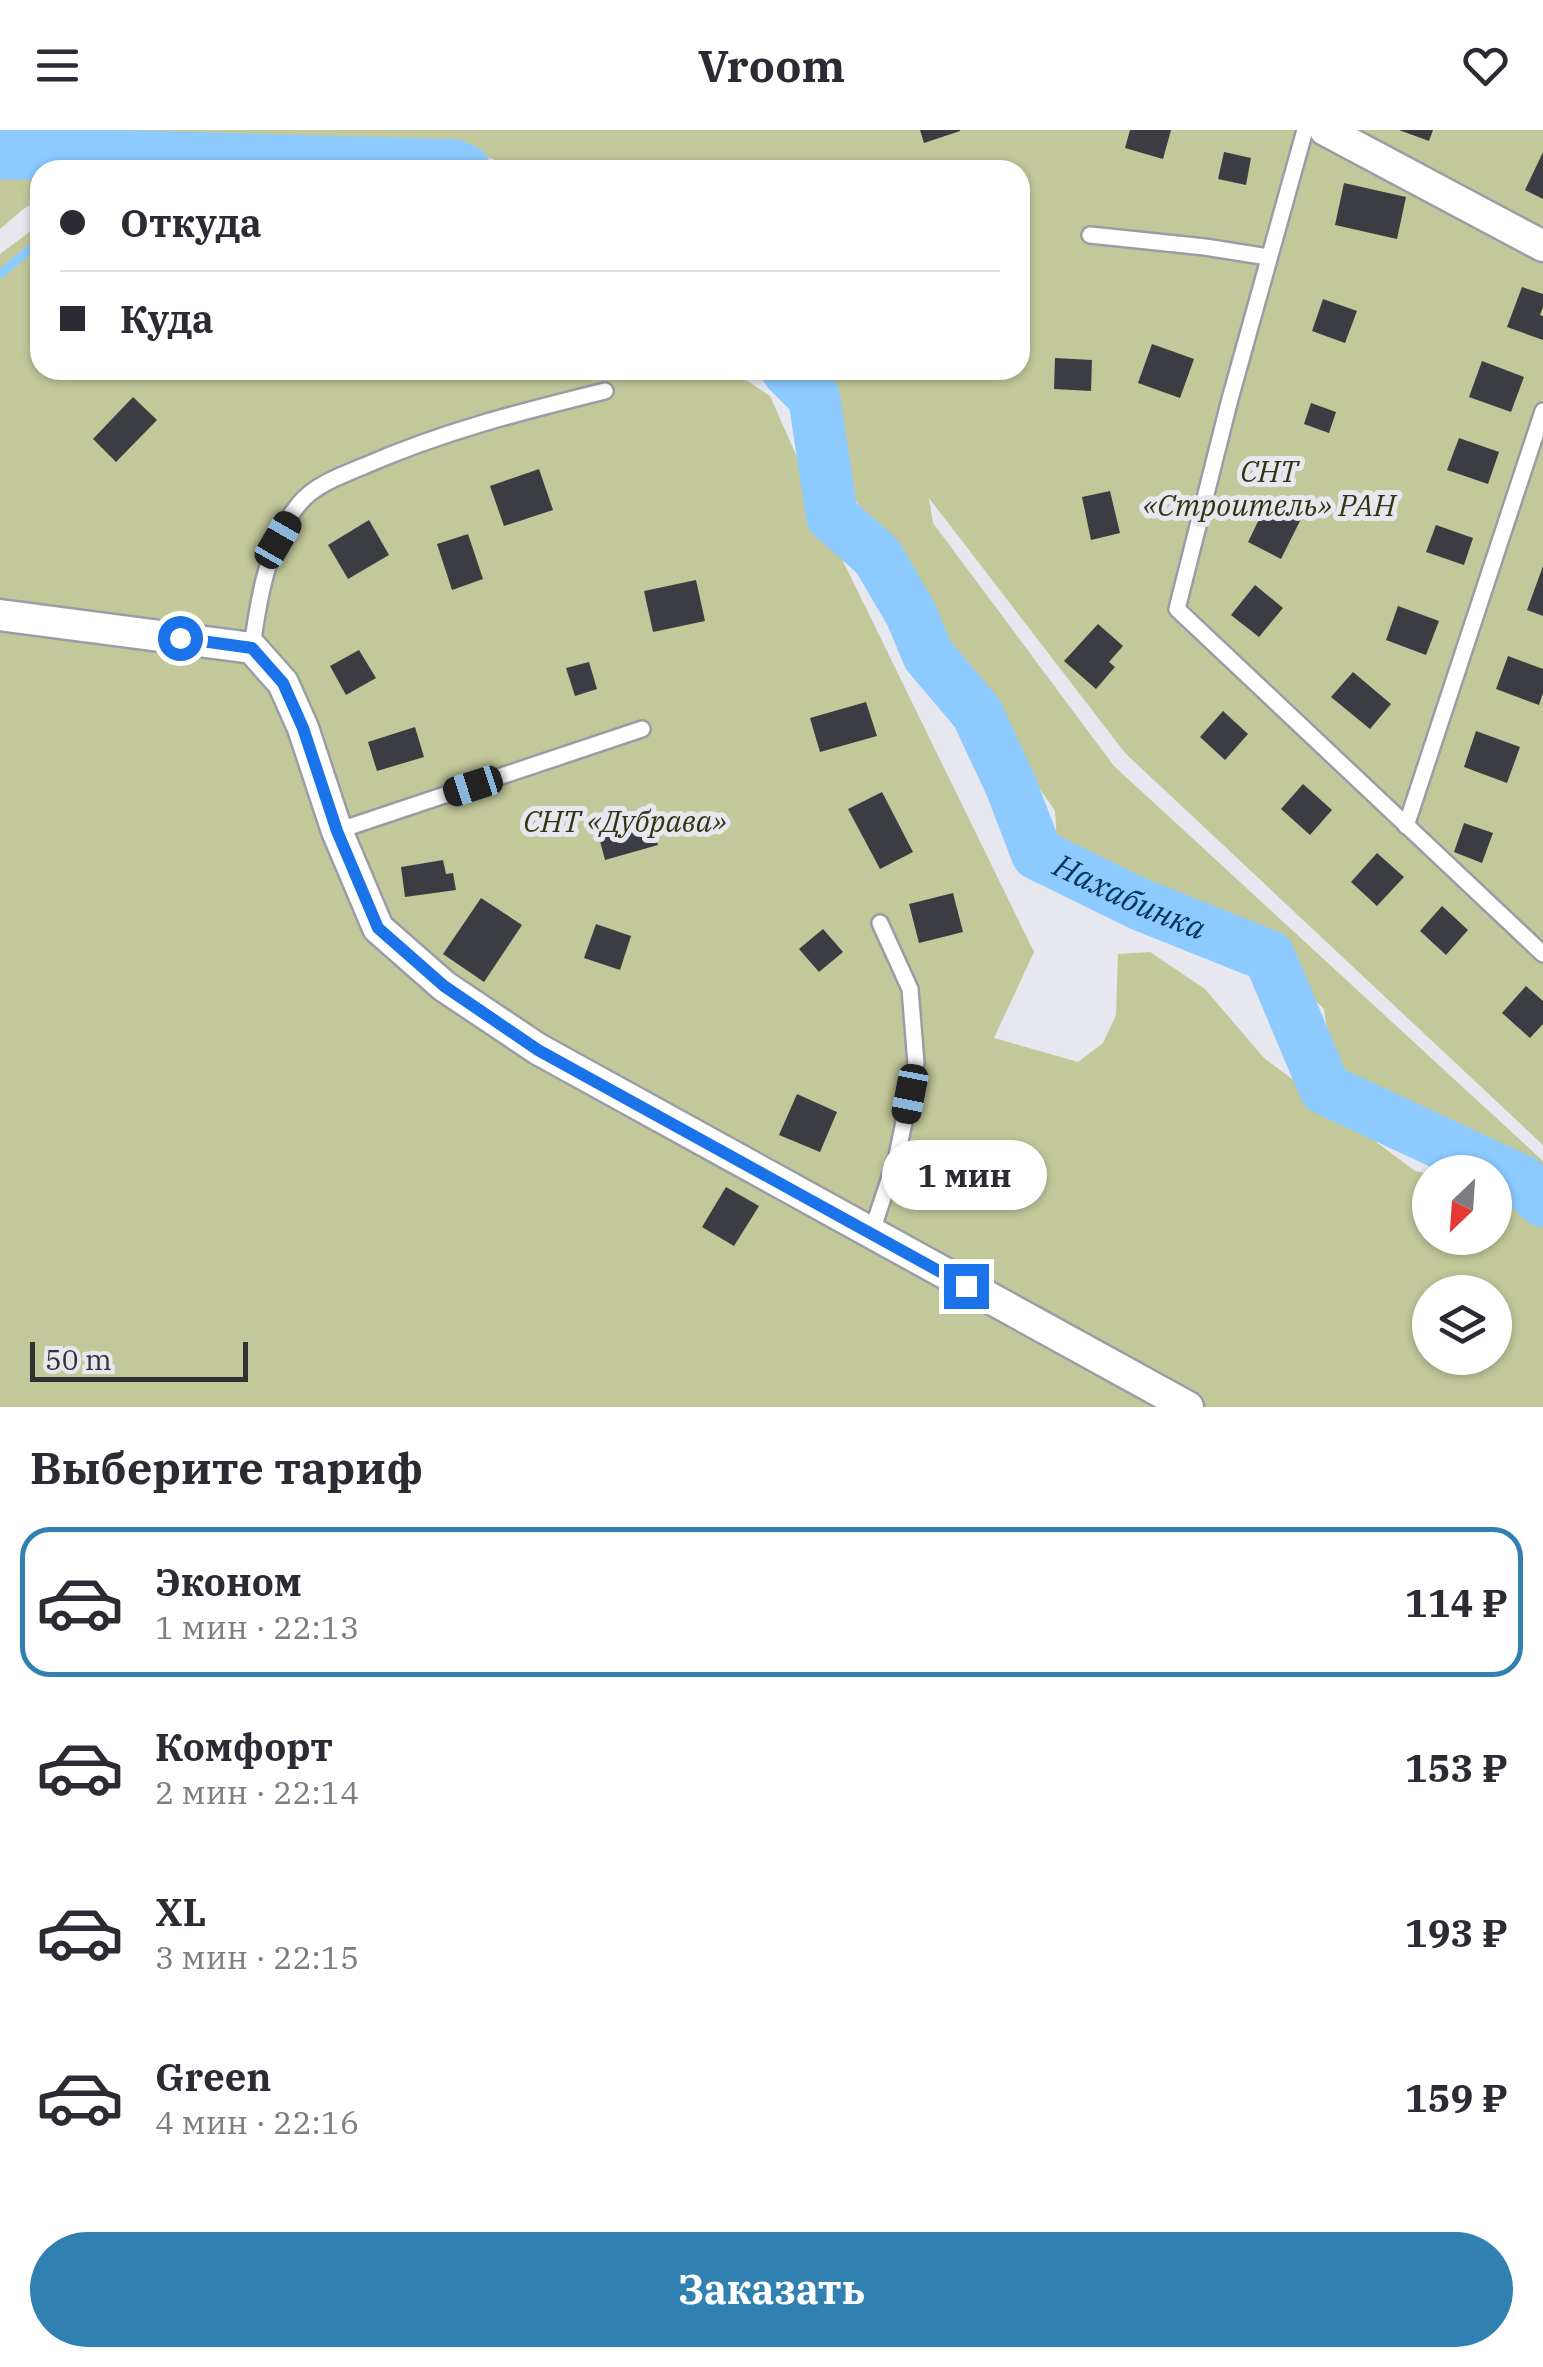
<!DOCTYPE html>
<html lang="ru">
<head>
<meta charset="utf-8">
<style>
  body { margin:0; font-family:"IBM Plex Serif",serif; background:#f2f2f3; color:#2b2b33; height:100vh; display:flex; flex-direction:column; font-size:38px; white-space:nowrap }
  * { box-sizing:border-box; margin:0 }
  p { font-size:32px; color:#7c7c81 }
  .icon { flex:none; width:55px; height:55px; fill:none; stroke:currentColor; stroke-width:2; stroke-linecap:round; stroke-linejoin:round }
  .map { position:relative; height:1277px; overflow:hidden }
  .side { display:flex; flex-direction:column; background:#fff; flex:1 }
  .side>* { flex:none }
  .top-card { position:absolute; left:30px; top:30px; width:1000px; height:220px; border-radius:30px; box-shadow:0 2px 8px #0004; display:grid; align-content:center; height:220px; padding:0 30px; background:#fff }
  .needle { width:65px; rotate:205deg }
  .controls { position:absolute; left:1412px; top:1025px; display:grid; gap:20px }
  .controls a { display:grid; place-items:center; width:100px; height:100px; border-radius:50%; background:#fff; box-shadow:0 2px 8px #0004; font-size:50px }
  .scale { position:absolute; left:30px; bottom:25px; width:218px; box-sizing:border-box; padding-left:10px; border:5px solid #303133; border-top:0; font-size:28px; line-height:35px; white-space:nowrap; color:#303133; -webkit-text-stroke:8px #e7e8ef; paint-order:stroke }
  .end { position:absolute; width:45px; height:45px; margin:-22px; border:12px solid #1a73e8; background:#fff; box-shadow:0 0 0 5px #fff }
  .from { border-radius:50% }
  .bubble { position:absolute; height:70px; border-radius:35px; background:#fff; box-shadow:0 2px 8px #0004; font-size:32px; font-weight:700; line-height:70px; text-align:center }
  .car { position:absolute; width:30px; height:60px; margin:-30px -15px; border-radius:12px; box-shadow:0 0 8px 2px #0007; background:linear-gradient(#222 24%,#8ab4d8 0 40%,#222 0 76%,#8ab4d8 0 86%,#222 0) }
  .top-card b { display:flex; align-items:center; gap:35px; height:95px; font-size:38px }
  .top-card b+b { border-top:2px solid #e1e1e2 }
  .top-card i { width:25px; height:25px; background:#2b2b33 }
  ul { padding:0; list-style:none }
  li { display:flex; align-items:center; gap:30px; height:150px; margin:0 20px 15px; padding:0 10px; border:5px solid transparent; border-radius:30px }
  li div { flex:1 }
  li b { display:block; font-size:38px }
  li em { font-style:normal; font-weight:700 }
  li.current { border-color:#3080b2 }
  li>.icon { width:90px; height:90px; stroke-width:1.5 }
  h2 { padding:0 30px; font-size:45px; line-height:120px }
  .primary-button { display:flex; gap:20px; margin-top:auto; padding:20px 30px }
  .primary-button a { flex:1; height:115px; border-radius:60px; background:#3080b2; color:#fff; font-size:40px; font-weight:700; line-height:115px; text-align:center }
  header { display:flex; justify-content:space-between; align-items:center; height:130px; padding:0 30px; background:#fff; font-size:45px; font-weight:700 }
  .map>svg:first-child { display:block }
</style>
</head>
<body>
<header><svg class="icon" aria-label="menu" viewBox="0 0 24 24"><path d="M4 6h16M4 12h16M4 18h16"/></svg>Vroom<svg class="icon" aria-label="heart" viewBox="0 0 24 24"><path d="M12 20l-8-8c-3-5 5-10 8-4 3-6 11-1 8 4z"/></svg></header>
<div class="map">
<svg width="1543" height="1277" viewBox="0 0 1543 1277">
  <rect width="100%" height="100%" fill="#e7e8ef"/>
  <g fill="#c2c89a" fill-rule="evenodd">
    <path d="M0,0H1543V1015L1125,623L929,368L933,393L1114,636L1543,1031V1038L1481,1019L1368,962L1332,933L1324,879L1257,815L1116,756L1057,713L1055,681L962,544L895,409L869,388L848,361L833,331L831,297L823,263L810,240H1020V40H531C496,31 463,19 428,13L177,9L145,15L114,31L102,40H40V71L26,77L0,99Z"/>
    <path d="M40,94V240H731L770,266L842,429L1034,822L994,908L1078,932L1103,913L1116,885L1118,824L1150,822L1205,859L1264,928L1415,1041L1430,1044V1108H1495V1061L1543,1082V1277H0V124ZM1430,1162H1495V1228H1430Z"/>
  </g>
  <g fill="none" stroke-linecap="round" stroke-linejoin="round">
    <g stroke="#8dcaff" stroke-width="9">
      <path d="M135,40L152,28"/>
      <path d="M0,144L40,111"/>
    </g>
    <g stroke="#8dcaff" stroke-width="52">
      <path d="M0,23L453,35L465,40"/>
      <path id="s1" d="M787,240L814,267L832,386L877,426L911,484L928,525L977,583L1011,656L1037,724L1139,774L1269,826L1325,959L1522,1051L1543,1071"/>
    </g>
  </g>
  <g fill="#3c3d43">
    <path d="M920,0H960V1L924,13Z"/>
    <path d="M1130,0H1171L1163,29L1125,18Z"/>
    <path d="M1399,0H1433L1429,11Z"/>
    <path d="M1224,22L1251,28L1246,55L1218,49Z"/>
    <path d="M1543,22V69L1525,60Z"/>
    <path d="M1344,53L1406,67L1397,109L1335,95Z"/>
    <path d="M1522,157L1543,164V177L1540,185L1543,186V210L1507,197Z"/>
    <path d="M1323,169L1357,181L1345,213L1312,201Z"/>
    <path d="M1152,214L1194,229L1180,268L1138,253Z"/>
    <path d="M1055,228L1092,230L1091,261L1054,259Z"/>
    <path d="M1482,231L1524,247L1511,282L1469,267Z"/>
    <path d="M133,267L157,290L116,332L93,309Z"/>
    <path d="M1311,273L1336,282L1329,303L1304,294Z"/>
    <path d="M1459,308L1499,322L1488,354L1447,340Z"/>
    <path d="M539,339L553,380L504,396L490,356Z"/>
    <path d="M1110,361L1120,403L1091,410L1082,367Z"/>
    <path d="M1267,373L1301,389L1281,429L1248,412Z"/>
    <path d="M369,390L389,425L348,449L328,415Z"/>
    <path d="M1436,395L1473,408L1464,435L1426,422Z"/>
    <path d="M468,404L483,449L452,460L437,414Z"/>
    <path d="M1543,436V486L1527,480Z"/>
    <path d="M696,450L705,491L653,502L644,461Z"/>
    <path d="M1255,455L1283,478L1259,507L1231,485Z"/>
    <path d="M1398,476L1439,491L1426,525L1386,510Z"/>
    <path d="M1098,494L1123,516L1109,532L1115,537L1096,559L1064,531Z"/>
    <path d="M359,520L376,548L346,565L330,536Z"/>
    <path d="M1508,526L1543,539V563L1539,575L1496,559Z"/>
    <path d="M589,532L597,559L575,566L566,538Z"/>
    <path d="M1353,542L1391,574L1370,599L1331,567Z"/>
    <path d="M866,572L877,606L820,622L810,588Z"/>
    <path d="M1223,581L1248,604L1225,630L1200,607Z"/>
    <path d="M415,597L424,627L377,641L368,612Z"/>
    <path d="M1476,601L1520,617L1507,653L1464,637Z"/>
    <path d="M1303,654L1332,680L1310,705L1281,679Z"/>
    <path d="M882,662L913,722L880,739L848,679Z"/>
    <path d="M648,681L658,715L605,730L596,696Z"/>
    <path d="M1464,693L1493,703L1482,733L1454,722Z"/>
    <path d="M1377,723L1404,747L1377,776L1351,752Z"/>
    <path d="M443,730L446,744L453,743L456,760L405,767L401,737Z"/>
    <path d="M953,763L963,802L919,813L909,774Z"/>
    <path d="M481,768L522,795L484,852L443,824Z"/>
    <path d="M1442,776L1468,800L1446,825L1420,801Z"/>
    <path d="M596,794L631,806L620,840L584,828Z"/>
    <path d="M823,799L843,822L819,842L799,819Z"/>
    <path d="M1526,856L1543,871V894L1530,908L1502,883Z"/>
    <path d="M797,964L837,982L820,1022L779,1005Z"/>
    <path d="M726,1057L759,1076L734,1116L702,1097Z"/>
  </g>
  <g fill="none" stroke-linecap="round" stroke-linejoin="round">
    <defs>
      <g id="lane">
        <path d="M1305,0L1230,269L1177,479L1543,824"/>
        <path d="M1090,105L1205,117L1268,127"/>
        <path d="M252,518C258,471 268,411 299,374C314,355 342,345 364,336C444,301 520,282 605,261"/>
        <path d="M1406,696L1543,281"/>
        <path d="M337,701L642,599"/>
        <path d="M871,1104L897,1026L916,933L910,859L880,793"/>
      </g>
      <g id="street">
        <path d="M1325,0L1543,116"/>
        <path d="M0,485L252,518L283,553L303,598L337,701L378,798L444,856L538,919L1188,1277"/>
      </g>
    </defs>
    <use href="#lane" stroke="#9c9da4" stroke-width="20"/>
    <use href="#street" stroke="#9c9da4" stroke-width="35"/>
    <use href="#lane" stroke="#fff" stroke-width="15"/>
    <use href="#street" stroke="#fff" stroke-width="30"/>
  </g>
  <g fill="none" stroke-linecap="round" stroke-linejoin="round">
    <path stroke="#1a73e8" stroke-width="12" d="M180,508L252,518L283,553L303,598L337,701L378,798L444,856L538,920L966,1156"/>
  </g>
  <g text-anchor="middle" stroke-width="10" stroke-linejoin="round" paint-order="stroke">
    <g font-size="30" font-style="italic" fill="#313413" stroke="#e7e8ef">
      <text x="1269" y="352">СНТ<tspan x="1269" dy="34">«Строитель» РАН</tspan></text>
      <text x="625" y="702">СНТ «Дубрава»</text>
    </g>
    <g font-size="32" font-style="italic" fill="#023355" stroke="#e7e8ef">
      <text dy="11" stroke="none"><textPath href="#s1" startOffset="662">Нахабинка</textPath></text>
    </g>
  </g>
</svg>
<div class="controls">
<a><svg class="needle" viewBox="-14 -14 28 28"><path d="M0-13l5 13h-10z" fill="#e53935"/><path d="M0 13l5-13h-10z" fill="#7c7c81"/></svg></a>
<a><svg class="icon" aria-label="layers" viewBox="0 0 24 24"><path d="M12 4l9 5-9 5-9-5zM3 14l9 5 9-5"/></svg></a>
</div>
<div class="scale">50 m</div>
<i class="end from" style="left:180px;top:508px"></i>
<i class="end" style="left:966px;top:1156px"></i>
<div class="bubble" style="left:882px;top:1010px;width:165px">1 мин</div>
<i class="car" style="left:278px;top:410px;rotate:30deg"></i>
<i class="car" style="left:473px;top:656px;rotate:252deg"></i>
<i class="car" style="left:910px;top:964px;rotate:191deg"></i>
<div class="top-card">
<b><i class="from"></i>Откуда</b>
<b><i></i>Куда</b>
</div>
</div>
<section class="side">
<h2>Выберите тариф</h2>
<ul>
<li class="current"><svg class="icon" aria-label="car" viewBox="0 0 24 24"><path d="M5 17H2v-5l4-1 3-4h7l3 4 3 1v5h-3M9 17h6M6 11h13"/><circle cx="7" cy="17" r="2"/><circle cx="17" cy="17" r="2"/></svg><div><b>Эконом</b><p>1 мин · 22:13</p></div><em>114 ₽</em></li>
<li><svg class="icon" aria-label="car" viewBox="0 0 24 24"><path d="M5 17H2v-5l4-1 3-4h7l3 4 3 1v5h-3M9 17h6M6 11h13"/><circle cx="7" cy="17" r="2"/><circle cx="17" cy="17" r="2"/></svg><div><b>Комфорт</b><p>2 мин · 22:14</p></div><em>153 ₽</em></li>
<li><svg class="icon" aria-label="car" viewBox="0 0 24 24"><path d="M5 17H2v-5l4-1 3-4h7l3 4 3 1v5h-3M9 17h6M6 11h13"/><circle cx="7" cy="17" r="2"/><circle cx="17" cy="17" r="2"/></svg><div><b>XL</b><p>3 мин · 22:15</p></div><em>193 ₽</em></li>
<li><svg class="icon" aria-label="car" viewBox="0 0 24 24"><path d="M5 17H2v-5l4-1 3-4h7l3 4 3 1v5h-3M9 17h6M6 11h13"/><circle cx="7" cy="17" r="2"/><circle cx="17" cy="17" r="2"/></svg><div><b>Green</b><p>4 мин · 22:16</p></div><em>159 ₽</em></li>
</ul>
<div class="primary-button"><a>Заказать</a></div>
</section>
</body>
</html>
